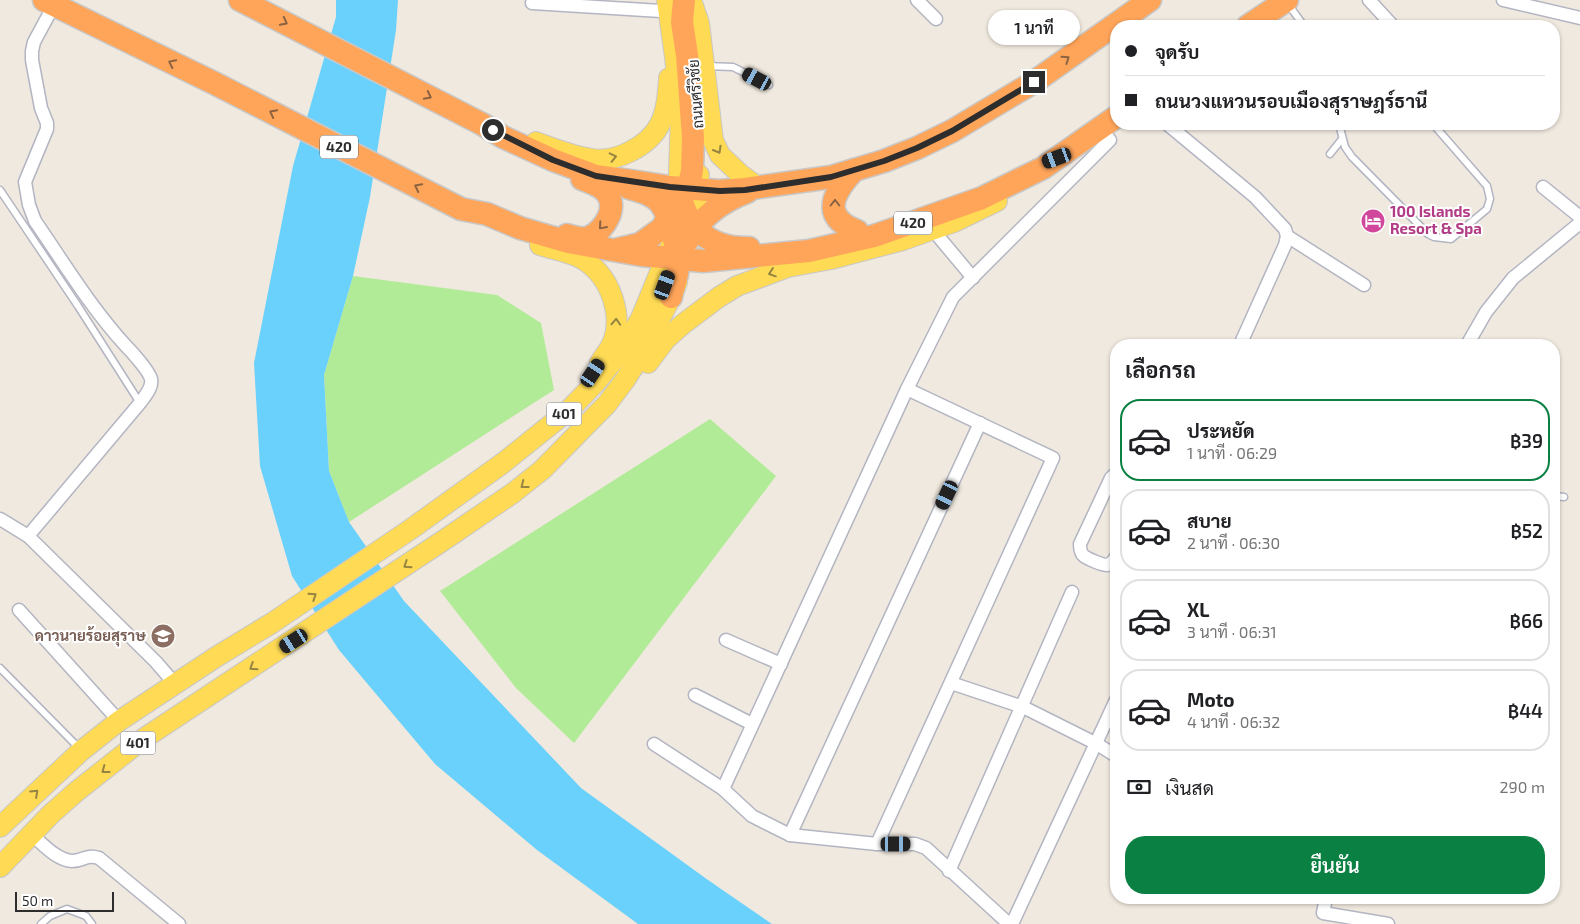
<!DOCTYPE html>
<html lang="th">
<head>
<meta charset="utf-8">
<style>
  body { margin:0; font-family:"Exo 2",Sarabun,sans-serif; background:#f6f6f6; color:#202124; height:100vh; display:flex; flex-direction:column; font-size:19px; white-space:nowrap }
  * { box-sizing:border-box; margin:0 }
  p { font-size:16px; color:#757577 }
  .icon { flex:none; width:28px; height:28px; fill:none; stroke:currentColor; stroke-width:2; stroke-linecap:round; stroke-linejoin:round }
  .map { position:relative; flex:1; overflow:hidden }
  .side { position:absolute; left:1110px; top:339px; width:450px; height:565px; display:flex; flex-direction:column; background:#fff; border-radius:20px; box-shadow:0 1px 4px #0004 }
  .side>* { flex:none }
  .guide { position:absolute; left:1110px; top:20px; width:450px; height:110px; border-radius:20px; box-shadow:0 1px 4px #0004; display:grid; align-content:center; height:110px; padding:0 15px; background:#fff }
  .scale { position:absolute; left:15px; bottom:12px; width:99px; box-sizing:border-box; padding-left:5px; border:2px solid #2d2d2d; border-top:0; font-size:14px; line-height:18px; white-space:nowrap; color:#2d2d2d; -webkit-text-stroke:4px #fff; paint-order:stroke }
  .end { position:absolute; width:22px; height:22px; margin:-11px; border:6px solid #2d2d2d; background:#fff; box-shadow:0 0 0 2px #fff }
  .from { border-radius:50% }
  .bubble { position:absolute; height:35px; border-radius:18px; background:#fff; box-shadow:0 1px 4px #0004; font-size:16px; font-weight:600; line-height:35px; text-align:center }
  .car { position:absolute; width:15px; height:30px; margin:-15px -8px; border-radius:6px; box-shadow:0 0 4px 1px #0007; background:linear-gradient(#222 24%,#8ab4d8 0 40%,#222 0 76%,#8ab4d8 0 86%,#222 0) }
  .guide b { display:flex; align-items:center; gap:18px; height:48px; font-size:19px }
  .guide b+b { border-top:1px solid #e0e0e0 }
  .guide i { width:12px; height:12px; background:#202124 }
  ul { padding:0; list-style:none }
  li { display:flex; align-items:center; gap:15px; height:82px; margin:0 10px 8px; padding:0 5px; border:2px solid #e0e0e0; border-radius:20px }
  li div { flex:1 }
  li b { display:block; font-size:19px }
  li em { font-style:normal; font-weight:600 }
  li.on { border-color:#0b8043 }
  li>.icon { width:45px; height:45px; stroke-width:1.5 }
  h2 { padding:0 15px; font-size:22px; line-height:60px }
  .pay { display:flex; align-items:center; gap:12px; height:55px; padding:0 15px; font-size:19px }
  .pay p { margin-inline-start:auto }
  .button { display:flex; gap:10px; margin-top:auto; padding:10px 15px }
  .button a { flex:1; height:58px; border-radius:20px; background:#0b8043; color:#fff; font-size:20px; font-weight:600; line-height:58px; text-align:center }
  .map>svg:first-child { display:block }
</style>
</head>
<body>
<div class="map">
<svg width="1580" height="924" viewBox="0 0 1580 924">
  <rect width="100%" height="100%" fill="#f0e9df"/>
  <g fill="#b2eb97">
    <path d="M353,276L497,295L541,323L554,390L349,522L329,471L324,375Z"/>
    <path d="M710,419L776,476L574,743L516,688L440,591Z"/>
  </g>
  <path fill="#69d1fb" d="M336,0H398L396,30L370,197L353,276L324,375L329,471L349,522L404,601L581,788L708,880L772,924H638L537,850L435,764L339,650L292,576L260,466L254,363L293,166L336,17Z"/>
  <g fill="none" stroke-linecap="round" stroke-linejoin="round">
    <defs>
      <g id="lane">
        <path d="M1288,4L1304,26"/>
        <path d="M706,66L733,67L769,85"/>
        <path d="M1339,124L1345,147L1352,157L1428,234L1434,237L1451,239L1487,209L1490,199L1487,186L1433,124"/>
        <path d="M1330,154L1342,139"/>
        <path d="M0,190L78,306L140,403"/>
        <path d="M1554,496L1564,497"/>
        <path d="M0,668L79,748"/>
        <path d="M41,924L50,916L67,909L86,916L92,924"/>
      </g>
      <g id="street">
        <path d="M917,0L936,19"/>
        <path d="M1369,0L1393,26"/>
        <path d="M1503,0L1580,18"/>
        <path d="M532,3L661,11"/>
        <path d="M1167,124L1255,197L1285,229L1287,236L1285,245L1240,345"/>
        <path d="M1543,187L1580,217"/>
        <path d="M933,230L973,278"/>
        <path d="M1287,236L1364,285"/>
        <path d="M1467,345L1486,312L1513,278L1580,223"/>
        <path d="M1116,473L1111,478L1080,544C1080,548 1080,553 1084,556C1088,559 1102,565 1107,565C1112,564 1114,560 1116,557"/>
        <path d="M0,519L28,536L156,662L175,684"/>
        <path d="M28,536L140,403C144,397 153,388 151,379C149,371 132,352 126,346C91,308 64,263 35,221L29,205L25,182L47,129V123L41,108L32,60V51L34,42L54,5"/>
        <path d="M19,610L119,721"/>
        <path d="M726,640L781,664"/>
        <path d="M951,683L1023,707L1097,744L1116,756"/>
        <path d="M695,695L752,724"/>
        <path d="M654,744L723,789L752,816L790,835L877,844H915L926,848L1009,924"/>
        <path d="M723,789L907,389L953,297L1110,140L1100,128"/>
        <path d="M31,834C42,843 56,860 72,861C84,861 85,854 99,858L179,924"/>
        <path d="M790,835L980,423"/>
        <path d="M877,844L1053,458L907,389"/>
        <path d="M949,871L1072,592"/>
        <path d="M1326,898L1323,913L1388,924"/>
        <path d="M1012,924L1116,700"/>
      </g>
      <g id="primary">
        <path d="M667,0L675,57L681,112L678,202"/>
        <path d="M691,0L699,23L713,140L720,155L740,174L759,188"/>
        <path d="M536,142C554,149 573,156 592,159C616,163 649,146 660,124C667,110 668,93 669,78"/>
        <path d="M693,235L699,175"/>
        <path d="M540,245C555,250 572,252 584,260C611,277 625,318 611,346C608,352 603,357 600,363"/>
        <path d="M648,363L666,339L683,324L719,297L737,286L788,267L831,259L903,240L954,222L997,201"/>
        <path d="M0,827L81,751L119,721L216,657L272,623L411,529L503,463L569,410L597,381L623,349L641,318L672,243"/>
        <path d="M0,867L51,814L77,791L143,739L447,538L513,493L542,470L607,404L625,380L644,350L668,303L677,282"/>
      </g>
      <g id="highway">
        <path d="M44,0L216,84L461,209L487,214L520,228L568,242L641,255L703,261L809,251L874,236L982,198L1043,168L1116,117"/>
        <path d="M240,0L482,124L503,137L553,160L596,176L631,181L670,187L719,191L745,189L831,177L884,161L917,148L952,131L1034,82L1150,0"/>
        <path d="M1248,26L1287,0"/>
        <path d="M854,170C834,192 819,216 857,231"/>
        <path d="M629,188C640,191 652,194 660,203C669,214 678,252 678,266C678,276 673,287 671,297"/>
        <path d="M679,188C685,227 708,249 749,248"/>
        <path d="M567,235C574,237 583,240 590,237C605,229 619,207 606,192C601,186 590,182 582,179"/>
        <path d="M688,240C701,217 723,201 747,192"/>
        <path d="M619,249L640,244L661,229L688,188L692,171L693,138L687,55L682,22L684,0"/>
      </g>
    </defs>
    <use href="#lane" stroke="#b3b5c2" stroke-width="9"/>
    <use href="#street" stroke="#b3b5c2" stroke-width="15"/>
    <use href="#primary" stroke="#c8c8c8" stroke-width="22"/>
    <use href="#highway" stroke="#c8c8c8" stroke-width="25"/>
    <use href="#lane" stroke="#fff" stroke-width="6"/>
    <use href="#street" stroke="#fff" stroke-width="12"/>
    <use href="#primary" stroke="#feda55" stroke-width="20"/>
    <use href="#highway" stroke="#ffa55a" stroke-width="22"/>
  </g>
  <defs><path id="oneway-chevron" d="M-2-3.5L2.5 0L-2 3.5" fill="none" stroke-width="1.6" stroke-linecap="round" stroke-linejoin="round" transform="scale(1.25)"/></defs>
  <g stroke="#8c6341">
    <use href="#oneway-chevron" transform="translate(284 22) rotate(27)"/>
    <use href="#oneway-chevron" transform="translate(1066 59) rotate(-35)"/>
    <use href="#oneway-chevron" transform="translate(172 63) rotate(-154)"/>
    <use href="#oneway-chevron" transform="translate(428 96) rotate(27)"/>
    <use href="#oneway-chevron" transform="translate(273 113) rotate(-153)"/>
    <use href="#oneway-chevron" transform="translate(418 187) rotate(-153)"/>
    <use href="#oneway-chevron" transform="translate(835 203) rotate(-90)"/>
    <use href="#oneway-chevron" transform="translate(602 226) rotate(131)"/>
  </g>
  <g stroke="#968441">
    <use href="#oneway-chevron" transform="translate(718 150) rotate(60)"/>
    <use href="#oneway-chevron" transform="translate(613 157) rotate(-13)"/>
    <use href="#oneway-chevron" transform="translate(772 273) rotate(161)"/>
    <use href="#oneway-chevron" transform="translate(616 322) rotate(-87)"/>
    <use href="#oneway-chevron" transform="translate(524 485) rotate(142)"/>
    <use href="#oneway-chevron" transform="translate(407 565) rotate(146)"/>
    <use href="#oneway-chevron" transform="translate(313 596) rotate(-34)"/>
    <use href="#oneway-chevron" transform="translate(253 667) rotate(147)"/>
    <use href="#oneway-chevron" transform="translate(105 770) rotate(143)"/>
    <use href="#oneway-chevron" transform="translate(35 793) rotate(-43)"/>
  </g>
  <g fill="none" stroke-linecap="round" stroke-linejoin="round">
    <path stroke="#2d2d2d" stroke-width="6" d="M493,130L553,160L596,176L670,187L720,191L745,190L831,177L884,161L917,148L952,131L1034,82"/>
  </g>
  <defs>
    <symbol id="hotel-disc" viewBox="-11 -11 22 22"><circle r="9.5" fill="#d1479c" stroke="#fff"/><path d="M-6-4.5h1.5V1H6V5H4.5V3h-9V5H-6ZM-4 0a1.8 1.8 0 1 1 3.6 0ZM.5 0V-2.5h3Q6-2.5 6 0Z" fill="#fff"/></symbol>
    <symbol id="school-disc" viewBox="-11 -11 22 22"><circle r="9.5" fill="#8d6e63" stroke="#fff"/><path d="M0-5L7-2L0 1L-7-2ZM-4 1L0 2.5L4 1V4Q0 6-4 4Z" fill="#fff"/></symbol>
  </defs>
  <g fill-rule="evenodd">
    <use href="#hotel-disc" x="1359" y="207" width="28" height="28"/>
    <use href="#school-disc" x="149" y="622" width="28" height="28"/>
  </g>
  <g text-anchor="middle" stroke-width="4" stroke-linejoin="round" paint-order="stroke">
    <g fill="#fff" stroke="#6c6c6c" stroke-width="1">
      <rect x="320" y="135.5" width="38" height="23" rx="4"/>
      <rect x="894" y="211.5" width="38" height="23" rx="4"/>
      <rect x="546.5" y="402.5" width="35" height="23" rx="4"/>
      <rect x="120.5" y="731.5" width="35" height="23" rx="4"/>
    </g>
    <g font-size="14" font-weight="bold" fill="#2d2d2d">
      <text x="339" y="152">420</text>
      <text x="913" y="228">420</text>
      <text x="564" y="419">401</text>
      <text x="138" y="748">401</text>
    </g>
    <g font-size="15" fill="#2d2d2d" stroke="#fff">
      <text transform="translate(696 94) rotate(-94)" y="5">ถนนศรีวิชัย</text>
    </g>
    <g font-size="15" font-weight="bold" fill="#b23c85" stroke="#fff" text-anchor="start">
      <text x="1390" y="217">100 Islands<tspan x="1390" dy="17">Resort &amp; Spa</tspan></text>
    </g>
    <g font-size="15" font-weight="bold" fill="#785e54" stroke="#fff" text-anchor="end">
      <text x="146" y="641">ดาวนายร้อยสุราษ</text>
    </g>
  </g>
</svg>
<div class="scale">50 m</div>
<i class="end from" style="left:493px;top:130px"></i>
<i class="end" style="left:1034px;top:82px"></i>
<div class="bubble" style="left:988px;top:10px;width:92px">1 นาที</div>
<i class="car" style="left:757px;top:79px;rotate:298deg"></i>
<i class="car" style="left:1057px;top:158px;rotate:250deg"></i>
<i class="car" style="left:665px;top:285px;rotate:20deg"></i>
<i class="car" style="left:593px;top:373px;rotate:34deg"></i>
<i class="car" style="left:947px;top:495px;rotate:205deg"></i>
<i class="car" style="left:294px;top:641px;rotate:237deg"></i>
<i class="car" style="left:896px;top:844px;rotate:90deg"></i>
<div class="guide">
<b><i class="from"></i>จุดรับ</b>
<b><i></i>ถนนวงแหวนรอบเมืองสุราษฎร์ธานี</b>
</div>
<section class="side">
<h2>เลือกรถ</h2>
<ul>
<li class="on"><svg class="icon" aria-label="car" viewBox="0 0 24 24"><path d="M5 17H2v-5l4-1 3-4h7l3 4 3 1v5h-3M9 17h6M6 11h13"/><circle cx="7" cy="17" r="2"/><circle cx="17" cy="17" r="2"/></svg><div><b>ประหยัด</b><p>1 นาที · 06:29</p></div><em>฿39</em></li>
<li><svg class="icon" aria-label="car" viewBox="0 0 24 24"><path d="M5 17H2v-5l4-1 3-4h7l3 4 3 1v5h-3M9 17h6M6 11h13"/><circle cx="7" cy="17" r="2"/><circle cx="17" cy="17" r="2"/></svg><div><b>สบาย</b><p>2 นาที · 06:30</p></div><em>฿52</em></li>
<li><svg class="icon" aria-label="car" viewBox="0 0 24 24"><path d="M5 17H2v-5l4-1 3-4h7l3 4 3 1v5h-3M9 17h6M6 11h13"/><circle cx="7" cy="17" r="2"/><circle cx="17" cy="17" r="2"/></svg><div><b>XL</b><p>3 นาที · 06:31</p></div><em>฿66</em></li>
<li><svg class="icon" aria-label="car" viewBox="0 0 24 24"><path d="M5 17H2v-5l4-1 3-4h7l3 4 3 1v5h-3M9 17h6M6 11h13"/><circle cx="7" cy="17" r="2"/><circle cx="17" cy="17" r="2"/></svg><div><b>Moto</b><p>4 นาที · 06:32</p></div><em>฿44</em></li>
</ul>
<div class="pay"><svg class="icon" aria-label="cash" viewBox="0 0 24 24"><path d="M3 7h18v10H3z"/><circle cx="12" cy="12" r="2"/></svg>เงินสด<p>290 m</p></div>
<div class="button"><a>ยืนยัน</a></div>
</section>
</div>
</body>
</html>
